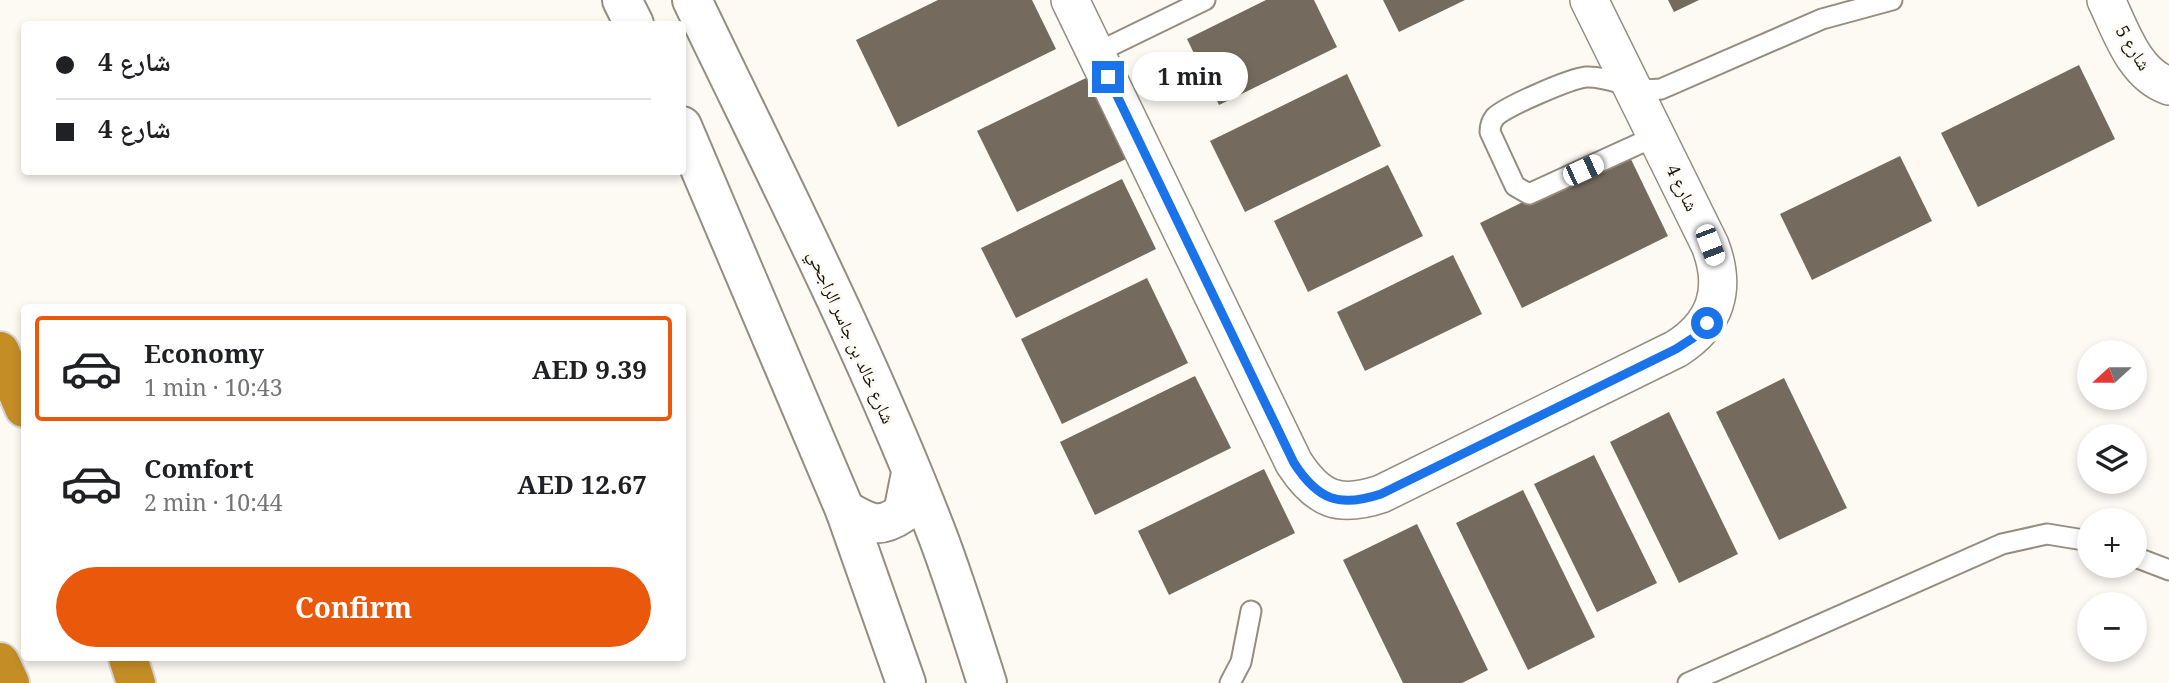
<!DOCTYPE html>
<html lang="en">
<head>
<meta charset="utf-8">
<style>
  body { margin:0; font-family:"Noto Serif","Noto Naskh Arabic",serif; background:#f6f6f6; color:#202124; height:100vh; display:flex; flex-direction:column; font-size:26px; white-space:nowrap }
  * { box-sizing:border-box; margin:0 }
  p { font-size:23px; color:#757577 }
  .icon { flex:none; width:38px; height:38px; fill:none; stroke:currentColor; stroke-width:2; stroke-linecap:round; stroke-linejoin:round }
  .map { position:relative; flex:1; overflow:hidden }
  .drawer { position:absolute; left:21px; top:304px; width:665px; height:357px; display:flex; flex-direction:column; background:#fff; border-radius:7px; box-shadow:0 4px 10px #0003 }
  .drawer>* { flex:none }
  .guide { position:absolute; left:21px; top:21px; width:665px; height:154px; border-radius:7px; box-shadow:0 4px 10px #0003; display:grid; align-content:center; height:154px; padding:0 35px; background:#fff }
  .needle { width:46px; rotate:249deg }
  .fabs { position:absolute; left:2077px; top:340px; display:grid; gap:14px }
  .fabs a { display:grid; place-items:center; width:70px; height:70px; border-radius:50%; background:#fff; box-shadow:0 4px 10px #0003; font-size:35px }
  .end { position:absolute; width:32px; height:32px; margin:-16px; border:9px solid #1a73e8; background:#fff; box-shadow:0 0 0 4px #fff }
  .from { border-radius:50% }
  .bubble { position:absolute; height:49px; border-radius:24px; background:#fff; box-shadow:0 4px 10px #0003; font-size:23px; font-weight:700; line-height:49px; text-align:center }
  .car { position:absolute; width:21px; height:42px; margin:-21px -10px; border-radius:9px; box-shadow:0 0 5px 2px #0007; background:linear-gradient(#fff 24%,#345 0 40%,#fff 0 76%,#345 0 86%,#fff 0) }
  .guide b { display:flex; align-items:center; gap:24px; height:66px; font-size:26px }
  .guide b+b { border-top:2px solid #e0e0e0 }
  .guide i { width:18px; height:18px; background:#202124 }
  ul { padding:12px 0 0; list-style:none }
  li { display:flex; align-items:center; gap:21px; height:105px; margin:0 14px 10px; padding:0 21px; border:4px solid transparent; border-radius:7px }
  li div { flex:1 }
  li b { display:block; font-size:26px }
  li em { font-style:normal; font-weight:700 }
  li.selected { border-color:#ea580c }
  li>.icon { width:63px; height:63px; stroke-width:1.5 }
  .primary-button { display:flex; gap:14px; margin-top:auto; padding:14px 35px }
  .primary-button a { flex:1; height:80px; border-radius:42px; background:#ea580c; color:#fff; font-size:28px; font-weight:700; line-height:80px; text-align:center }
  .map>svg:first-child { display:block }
</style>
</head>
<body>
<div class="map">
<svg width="2169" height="683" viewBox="0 0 2169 683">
  <rect width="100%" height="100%" fill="#fdf9f3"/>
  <g fill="#746b5e">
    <path d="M938,0H1032L1056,49L898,127L856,40Z"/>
    <path d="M1266,0H1314L1337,47L1219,105L1187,39Z"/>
    <path d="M1383,0H1465L1399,32Z"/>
    <path d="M1668,0H1699L1674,12Z"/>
    <path d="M2079,65L2115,139L1978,207L1941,133Z"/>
    <path d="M1347,74L1381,146L1245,212L1210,141Z"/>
    <path d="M1088,77L1128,158L1017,212L977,131Z"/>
    <path d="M1627,151L1668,236L1522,308L1480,223Z"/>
    <path d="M1900,156L1932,221L1812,280L1780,214Z"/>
    <path d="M1388,165L1423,236L1308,292L1274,221Z"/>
    <path d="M1122,179L1156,249L1016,318L981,248Z"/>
    <path d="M1453,255L1482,314L1365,371L1337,312Z"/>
    <path d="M1147,278L1188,363L1062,424L1021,339Z"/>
    <path d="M1195,376L1231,448L1095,515L1060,442Z"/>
    <path d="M1784,378L1847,508L1779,540L1716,412Z"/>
    <path d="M1669,412L1738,554L1679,583L1610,442Z"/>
    <path d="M1594,455L1657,583L1597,612L1534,484Z"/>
    <path d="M1264,469L1295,533L1169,595L1138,531Z"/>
    <path d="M1523,490L1595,637L1528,670L1456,523Z"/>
    <path d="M1417,524L1488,670L1462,683H1403L1343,560Z"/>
  </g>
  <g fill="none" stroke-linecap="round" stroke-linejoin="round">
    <defs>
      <g id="lane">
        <path d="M1096,53L1205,0"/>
        <path d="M1656,136L1529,194L1515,186L1490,132C1490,126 1491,122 1495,117C1507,106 1569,79 1586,77C1613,76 1634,93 1661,89L1822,19L1892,0"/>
        <path d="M2135,557L2169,570"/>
        <path d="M1230,683L1241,662L1251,611"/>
        <path d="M1688,683L2002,544L2047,534L2090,541"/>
      </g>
      <g id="street">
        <path d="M1070,0L1294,463C1318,500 1339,508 1381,494L1676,349C1716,324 1727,289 1710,245L1589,0"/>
        <path d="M2106,0C2121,31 2134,74 2169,86"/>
      </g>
      <g id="secondary">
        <path d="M622,0L634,24"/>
        <path d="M692,0C777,177 870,358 940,542C957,588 972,636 987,683"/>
        <path d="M682,126L845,510L906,683"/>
        <path d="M845,510C870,524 878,530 903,513L911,473"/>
      </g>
      <g id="highway">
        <path d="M0,351L24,408"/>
        <path d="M128,658L136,683"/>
        <path d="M0,662L10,683"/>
      </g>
    </defs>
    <use href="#lane" stroke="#968d7f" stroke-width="23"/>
    <use href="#street" stroke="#968d7f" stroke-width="40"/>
    <use href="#secondary" stroke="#968d7f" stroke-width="42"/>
    <use href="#highway" stroke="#d5d5d4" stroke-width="42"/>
    <use href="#lane" stroke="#fff" stroke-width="19"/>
    <use href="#street" stroke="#fff" stroke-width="37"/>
    <use href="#secondary" stroke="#fff" stroke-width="38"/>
    <use href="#highway" stroke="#c58d26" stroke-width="38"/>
  </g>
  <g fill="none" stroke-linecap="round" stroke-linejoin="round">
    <path stroke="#1a73e8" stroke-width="9" d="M1108,77L1294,463C1318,500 1339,508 1381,494L1676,349L1693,338L1707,323"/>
  </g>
  <g text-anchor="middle" stroke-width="5" stroke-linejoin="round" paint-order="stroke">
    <g font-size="18" fill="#18140f" stroke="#fdf9f3">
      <text transform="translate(2133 48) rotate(58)" y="6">شارع 5</text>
      <text transform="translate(1682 188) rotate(64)" y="6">شارع 4</text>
      <text transform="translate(851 337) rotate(66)" y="6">شارع خالد بن جاسر الراجحي</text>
    </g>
  </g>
</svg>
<div class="fabs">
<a><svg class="needle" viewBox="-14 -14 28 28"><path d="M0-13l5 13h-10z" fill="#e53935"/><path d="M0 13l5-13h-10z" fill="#757577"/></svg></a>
<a><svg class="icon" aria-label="layers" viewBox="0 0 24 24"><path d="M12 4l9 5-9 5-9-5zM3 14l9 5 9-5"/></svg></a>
<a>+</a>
<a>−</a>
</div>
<i class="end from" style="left:1707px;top:323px"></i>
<i class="end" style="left:1108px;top:77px"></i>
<div class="bubble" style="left:1132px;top:52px;width:116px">1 min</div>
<i class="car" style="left:1583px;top:170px;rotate:65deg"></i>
<i class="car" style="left:1710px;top:245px;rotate:159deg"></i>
<div class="guide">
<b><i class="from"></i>شارع 4</b>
<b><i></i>شارع 4</b>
</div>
<section class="drawer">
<ul>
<li class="selected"><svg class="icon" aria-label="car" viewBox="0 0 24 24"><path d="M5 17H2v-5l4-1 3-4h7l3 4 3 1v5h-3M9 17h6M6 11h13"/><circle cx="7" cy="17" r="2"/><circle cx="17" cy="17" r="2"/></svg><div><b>Economy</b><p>1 min · 10:43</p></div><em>AED 9.39</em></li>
<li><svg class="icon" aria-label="car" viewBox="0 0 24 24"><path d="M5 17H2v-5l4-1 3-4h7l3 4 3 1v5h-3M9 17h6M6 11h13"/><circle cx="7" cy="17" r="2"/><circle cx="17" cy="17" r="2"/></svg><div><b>Comfort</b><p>2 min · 10:44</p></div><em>AED 12.67</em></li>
</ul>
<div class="primary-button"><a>Confirm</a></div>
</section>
</div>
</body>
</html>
